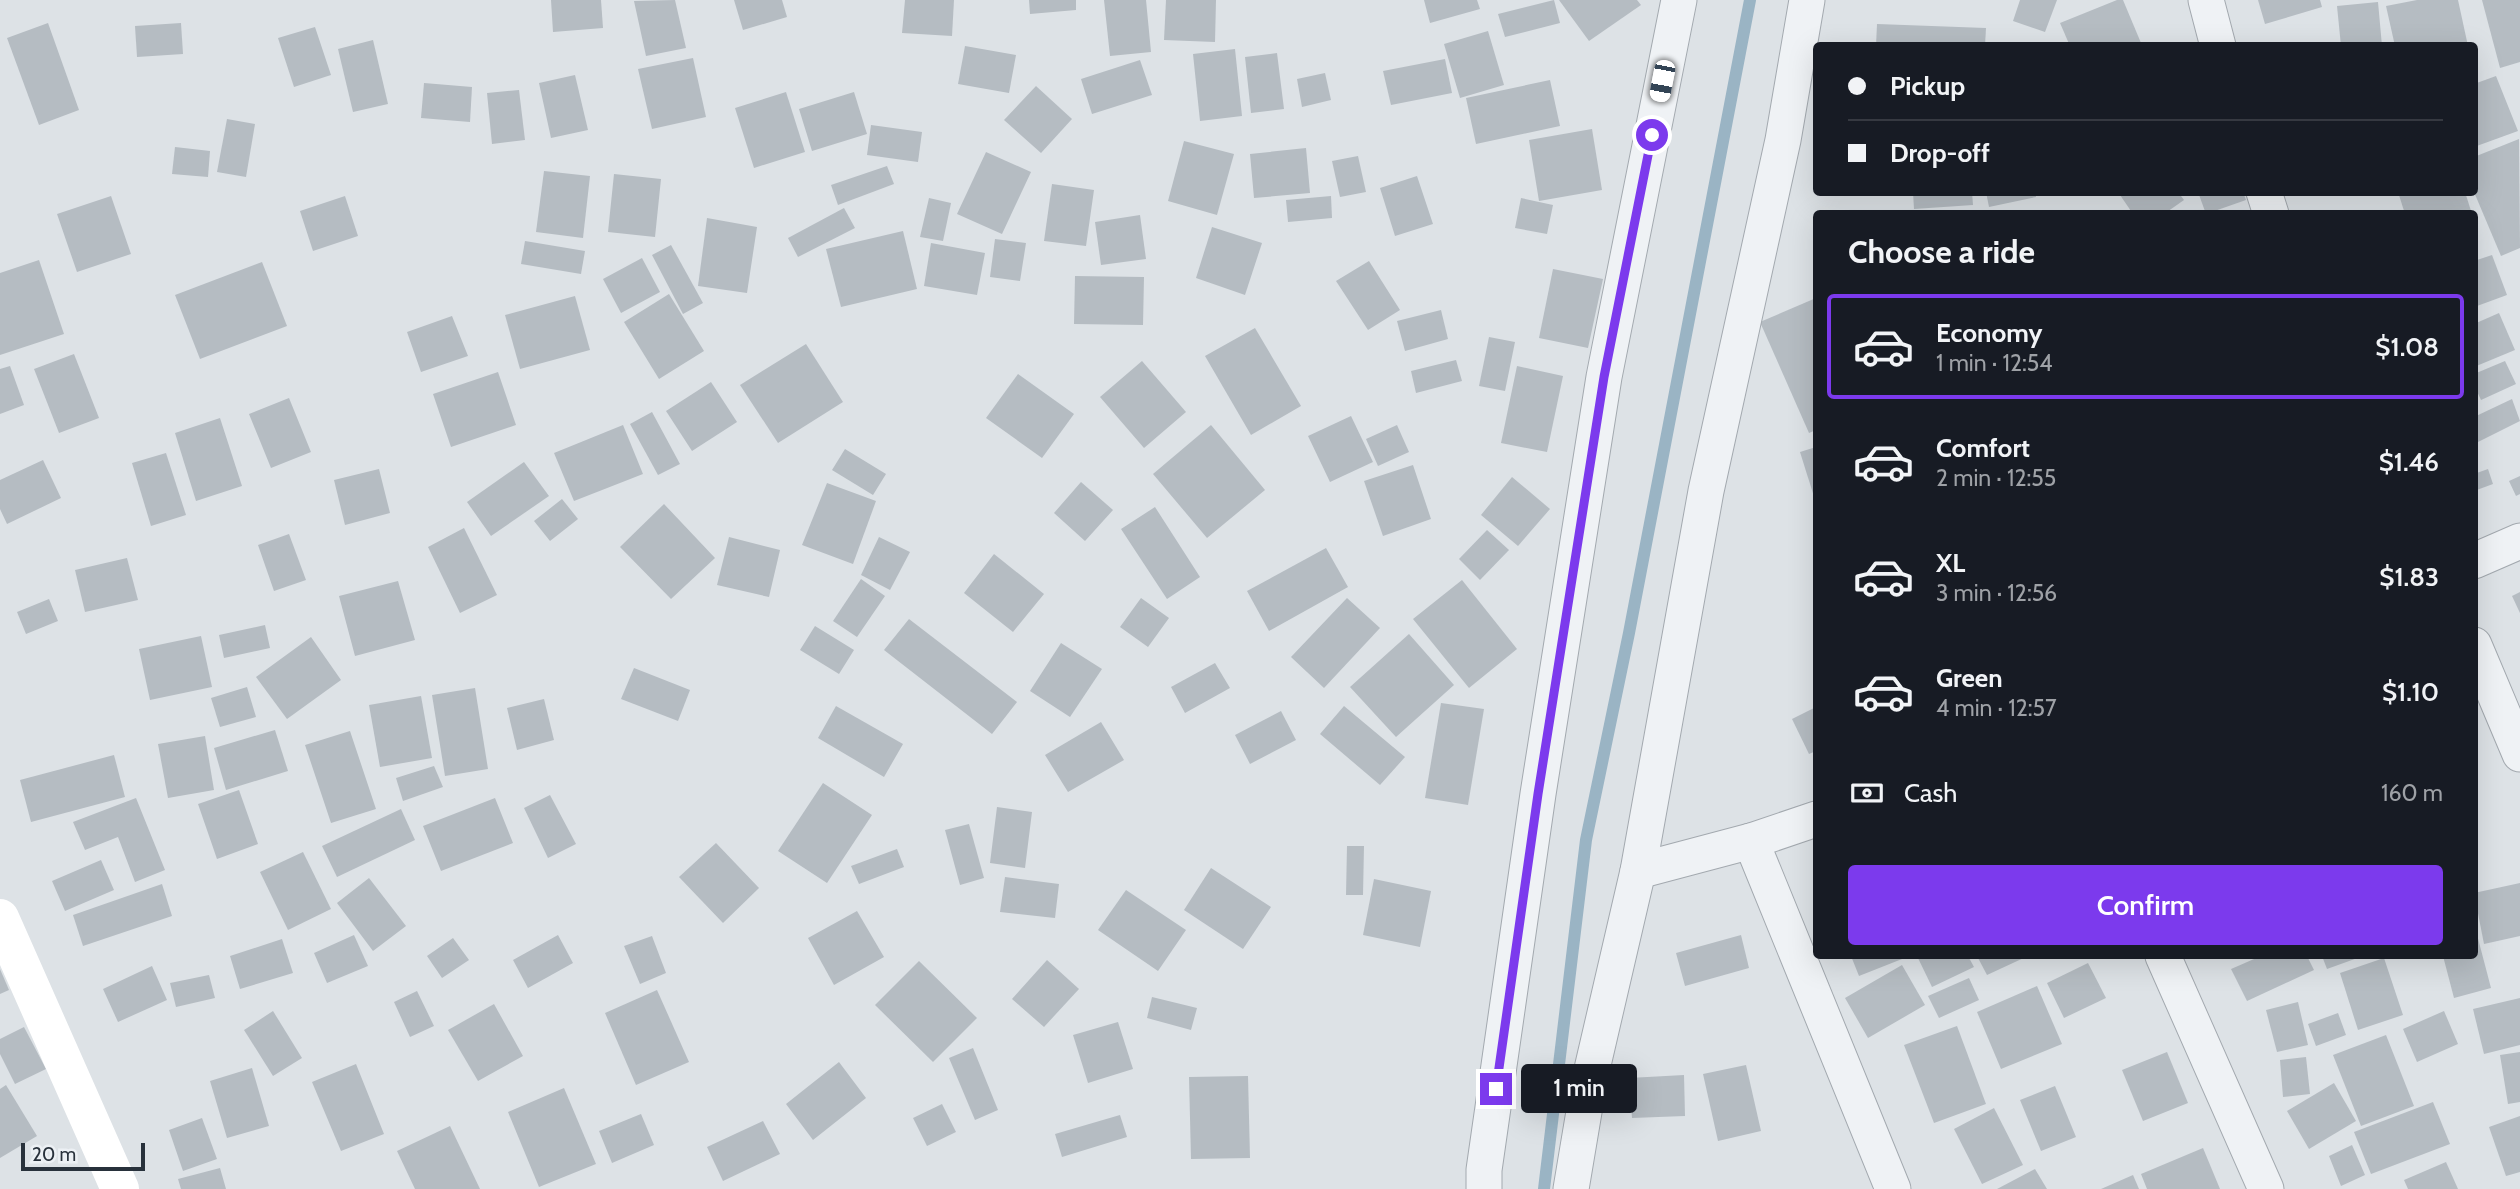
<!DOCTYPE html>
<html lang="en">
<head>
<meta charset="utf-8">
<style>
  body { margin:0; font-family:Cabin,sans-serif; background:#242831; color:#f1f3f6; height:100vh; display:flex; flex-direction:column; font-size:26px; white-space:nowrap }
  * { box-sizing:border-box; margin:0 }
  p { font-size:23px; color:#9ea1a6 }
  .icon { flex:none; width:38px; height:38px; fill:none; stroke:currentColor; stroke-width:2; stroke-linecap:round; stroke-linejoin:round }
  .map { position:relative; flex:1; overflow:hidden }
  .details { position:absolute; left:1813px; top:210px; width:665px; height:749px; display:flex; flex-direction:column; background:#171b24; border-radius:7px; box-shadow:0 7px 28px #0002 }
  .details>* { flex:none }
  .banner { position:absolute; left:1813px; top:42px; width:665px; height:154px; border-radius:7px; box-shadow:0 7px 28px #0002; display:grid; align-content:center; height:154px; padding:0 35px; background:#171b24 }
  .scale { position:absolute; left:21px; bottom:18px; width:124px; box-sizing:border-box; padding-left:7px; border:4px solid #28313b; border-top:0; font-size:19px; line-height:24px; white-space:nowrap; color:#28313b; -webkit-text-stroke:5px #ecf0f4; paint-order:stroke }
  .end { position:absolute; width:32px; height:32px; margin:-16px; border:9px solid #7c3aed; background:#fff; box-shadow:0 0 0 4px #fff }
  .from { border-radius:50% }
  .bubble { position:absolute; height:49px; border-radius:7px; background:#171b24; box-shadow:0 7px 28px #0002; font-size:23px; font-weight:600; line-height:49px; text-align:center }
  .car { position:absolute; width:21px; height:42px; margin:-21px -10px; border-radius:9px; box-shadow:0 0 5px 2px #0007; background:linear-gradient(#fff 24%,#345 0 40%,#fff 0 76%,#345 0 86%,#fff 0) }
  .banner b { display:flex; align-items:center; gap:24px; height:66px; font-size:26px }
  .banner b+b { border-top:2px solid #363941 }
  .banner i { width:18px; height:18px; background:#f1f3f6 }
  ul { padding:0; list-style:none }
  li { display:flex; align-items:center; gap:21px; height:105px; margin:0 14px 10px; padding:0 21px; border:4px solid transparent; border-radius:7px }
  li div { flex:1 }
  li b { display:block; font-size:26px }
  li em { font-style:normal; font-weight:600 }
  li.on { border-color:#7c3aed }
  li>.icon { width:63px; height:63px; stroke-width:1.5 }
  h2 { padding:0 35px; font-size:32px; line-height:84px }
  .pay { display:flex; align-items:center; gap:18px; height:77px; padding:0 35px; font-size:26px }
  .pay p { margin-inline-start:auto }
  .action { display:flex; gap:14px; margin-top:auto; padding:14px 35px }
  .action a { flex:1; height:80px; border-radius:7px; background:#7c3aed; color:#fff; font-size:28px; font-weight:600; line-height:80px; text-align:center }
  .map>svg:first-child { display:block }
</style>
</head>
<body>
<div class="map">
<svg width="2520" height="1189" viewBox="0 0 2520 1189">
  <rect width="100%" height="100%" fill="#dde2e6"/>
  <g fill="none" stroke-linecap="round" stroke-linejoin="round">
    <path stroke="#9ab4c4" stroke-width="12" d="M1544,1189L1586,840L1629,633L1750,0"/>
  </g>
  <g fill="#b5bcc2">
    <path d="M551,0H601L603,28L553,32Z"/>
    <path d="M675,0L686,48L646,56L634,1Z"/>
    <path d="M734,0H782L787,17L743,30Z"/>
    <path d="M905,0H954L952,36L902,33Z"/>
    <path d="M1029,0H1076V10L1030,14Z"/>
    <path d="M1104,0H1146L1151,52L1110,56Z"/>
    <path d="M1166,0H1216L1215,42L1164,40Z"/>
    <path d="M1424,0H1477L1480,9L1430,23Z"/>
    <path d="M1554,0L1560,23L1505,37L1498,14Z"/>
    <path d="M1559,0H1637L1641,5L1589,41Z"/>
    <path d="M2020,0H2057L2045,32L2013,21Z"/>
    <path d="M2117,0H2123L2141,43L2070,46L2060,23Z"/>
    <path d="M2258,0H2320L2322,7L2265,24Z"/>
    <path d="M2417,0H2458L2468,46H2395L2386,6Z"/>
    <path d="M2482,0H2520V62L2500,68Z"/>
    <path d="M2378,2L2382,46H2341L2337,6Z"/>
    <path d="M48,23L79,110L39,125L7,38Z"/>
    <path d="M181,23L183,54L137,57L135,26Z"/>
    <path d="M1877,24L1986,28L1985,46H1876Z"/>
    <path d="M315,27L331,75L294,87L278,38Z"/>
    <path d="M1488,31L1504,85L1460,98L1444,44Z"/>
    <path d="M373,40L388,104L353,112L338,49Z"/>
    <path d="M965,46L1016,55L1009,93L958,84Z"/>
    <path d="M1235,49L1242,116L1200,121L1193,54Z"/>
    <path d="M1277,53L1284,109L1251,113L1245,57Z"/>
    <path d="M693,58L706,117L652,129L638,69Z"/>
    <path d="M1445,59L1452,93L1391,105L1383,71Z"/>
    <path d="M1140,60L1152,95L1092,114L1081,79Z"/>
    <path d="M1325,73L1331,100L1302,107L1297,79Z"/>
    <path d="M575,75L588,130L551,138L539,83Z"/>
    <path d="M2496,76L2518,131L2474,147V84Z"/>
    <path d="M1550,80L1560,126L1476,144L1466,98Z"/>
    <path d="M424,83L472,87L470,122L421,118Z"/>
    <path d="M1036,86L1072,119L1041,153L1004,120Z"/>
    <path d="M519,90L525,140L492,144L487,93Z"/>
    <path d="M786,92L805,152L754,168L735,108Z"/>
    <path d="M854,92L867,134L812,151L799,109Z"/>
    <path d="M227,119L255,124L246,177L217,172Z"/>
    <path d="M871,125L922,132L918,162L867,155Z"/>
    <path d="M1592,129L1602,190L1539,201L1529,140Z"/>
    <path d="M2519,139L2520,248L2501,256L2474,192V157Z"/>
    <path d="M1184,141L1234,154L1217,215L1168,201Z"/>
    <path d="M175,147L210,151L208,177L172,174Z"/>
    <path d="M1306,148L1310,193L1254,198L1250,154Z"/>
    <path d="M986,152L1031,172L1002,234L957,214Z"/>
    <path d="M1358,156L1366,192L1340,197L1332,161Z"/>
    <path d="M887,166L894,184L838,205L831,185Z"/>
    <path d="M544,171L590,176L583,238L536,232Z"/>
    <path d="M614,174L661,179L655,237L608,232Z"/>
    <path d="M1417,176L1433,224L1395,236L1380,188Z"/>
    <path d="M1052,184L1094,190L1086,246L1044,241Z"/>
    <path d="M1913,192H1972L1973,205L1914,209Z"/>
    <path d="M1986,192H2035L2036,197L1989,207Z"/>
    <path d="M2118,192H2178L2184,200L2164,214H2133Z"/>
    <path d="M2198,192H2243L2246,200L2206,214Z"/>
    <path d="M2398,192H2465L2472,214H2405Z"/>
    <path d="M111,196L131,254L77,272L57,214Z"/>
    <path d="M345,196L358,236L313,251L300,211Z"/>
    <path d="M1331,196L1332,218L1288,222L1286,200Z"/>
    <path d="M929,198L951,203L943,241L920,237Z"/>
    <path d="M1521,198L1553,205L1547,234L1515,228Z"/>
    <path d="M844,208L855,228L798,257L788,238Z"/>
    <path d="M1140,215L1146,259L1101,265L1095,222Z"/>
    <path d="M707,218L757,227L747,293L698,286Z"/>
    <path d="M1212,227L1262,243L1245,295L1196,278Z"/>
    <path d="M903,231L917,289L841,307L826,249Z"/>
    <path d="M995,239L1026,243L1020,281L990,277Z"/>
    <path d="M525,241L585,251L581,274L521,264Z"/>
    <path d="M931,243L985,253L977,295L924,286Z"/>
    <path d="M671,245L703,303L683,314L652,255Z"/>
    <path d="M2492,255L2507,295L2477,306L2474,261Z"/>
    <path d="M642,258L660,292L621,313L603,279Z"/>
    <path d="M39,260L64,334L0,355V273Z"/>
    <path d="M1369,261L1400,310L1368,330L1336,281Z"/>
    <path d="M262,262L287,326L200,359L175,295Z"/>
    <path d="M1553,269L1603,279L1588,348L1539,338Z"/>
    <path d="M1075,276L1144,277L1143,325L1074,324Z"/>
    <path d="M669,294L704,351L659,379L624,322Z"/>
    <path d="M575,296L590,350L520,369L505,315Z"/>
    <path d="M1816,298V430L1809,433L1760,322Z"/>
    <path d="M1441,310L1448,339L1405,351L1397,321Z"/>
    <path d="M2499,313L2515,350L2474,367V324Z"/>
    <path d="M452,316L468,356L421,372L407,332Z"/>
    <path d="M1255,328L1301,406L1251,435L1205,356Z"/>
    <path d="M1489,337L1515,342L1505,391L1479,386Z"/>
    <path d="M806,344L843,402L778,443L740,385Z"/>
    <path d="M74,354L99,418L59,433L34,369Z"/>
    <path d="M1456,360L1462,381L1416,393L1411,371Z"/>
    <path d="M1142,361L1186,412L1144,448L1100,397Z"/>
    <path d="M2505,361L2516,384L2481,400L2474,385V374Z"/>
    <path d="M10,366L24,405L0,414V369Z"/>
    <path d="M1517,366L1563,376L1547,452L1501,443Z"/>
    <path d="M498,372L516,425L451,447L433,394Z"/>
    <path d="M1018,374L1074,414L1042,458L986,418Z"/>
    <path d="M711,382L737,422L692,451L666,411Z"/>
    <path d="M289,398L311,452L271,468L249,414Z"/>
    <path d="M2512,399L2520,421L2476,443L2474,417Z"/>
    <path d="M652,412L680,464L658,475L630,424Z"/>
    <path d="M1351,416L1373,462L1330,482L1308,436Z"/>
    <path d="M220,418L242,486L196,501L175,433Z"/>
    <path d="M623,425L643,474L574,501L554,453Z"/>
    <path d="M1211,425L1265,490L1207,538L1153,474Z"/>
    <path d="M1397,425L1409,452L1378,466L1366,439Z"/>
    <path d="M1816,447V503L1800,452Z"/>
    <path d="M845,449L886,474L873,495L832,470Z"/>
    <path d="M166,453L186,515L151,526L132,463Z"/>
    <path d="M43,460L61,498L7,524L0,509V480Z"/>
    <path d="M524,462L549,496L491,536L467,502Z"/>
    <path d="M1413,465L1431,519L1383,536L1364,481Z"/>
    <path d="M379,469L390,513L345,525L334,480Z"/>
    <path d="M2488,469L2493,484L2474,491V474Z"/>
    <path d="M2520,476V494L2516,496L2509,481Z"/>
    <path d="M1512,477L1550,509L1518,546L1481,515Z"/>
    <path d="M1081,482L1113,510L1085,541L1054,513Z"/>
    <path d="M827,483L876,501L853,564L802,545Z"/>
    <path d="M562,499L578,519L550,541L534,521Z"/>
    <path d="M664,504L715,558L671,599L620,547Z"/>
    <path d="M1155,507L1200,577L1167,599L1121,529Z"/>
    <path d="M464,528L497,595L460,613L428,547Z"/>
    <path d="M1487,530L1509,550L1480,580L1459,559Z"/>
    <path d="M289,534L306,580L274,591L258,545Z"/>
    <path d="M729,537L780,550L769,597L717,585Z"/>
    <path d="M879,537L910,552L890,590L861,575Z"/>
    <path d="M1326,548L1348,587L1269,631L1247,591Z"/>
    <path d="M994,554L1044,594L1013,632L964,593Z"/>
    <path d="M127,558L138,600L85,612L75,570Z"/>
    <path d="M861,579L885,596L857,637L833,621Z"/>
    <path d="M1462,580L1517,649L1469,688L1413,619Z"/>
    <path d="M398,581L415,640L355,656L339,596Z"/>
    <path d="M2520,592V613L2512,596Z"/>
    <path d="M1141,598L1169,618L1148,647L1120,627Z"/>
    <path d="M1347,598L1380,628L1324,688L1291,657Z"/>
    <path d="M49,599L58,621L26,634L17,612Z"/>
    <path d="M909,619L1017,702L992,734L884,650Z"/>
    <path d="M265,625L270,648L224,658L219,635Z"/>
    <path d="M815,626L854,650L839,674L800,650Z"/>
    <path d="M1409,634L1454,685L1396,737L1350,687Z"/>
    <path d="M201,636L212,687L150,700L139,649Z"/>
    <path d="M311,637L341,680L287,719L256,677Z"/>
    <path d="M1061,643L1102,669L1070,717L1030,691Z"/>
    <path d="M1215,663L1230,688L1185,713L1171,687Z"/>
    <path d="M634,668L690,690L678,721L621,699Z"/>
    <path d="M247,687L256,717L220,727L211,698Z"/>
    <path d="M475,688L488,769L445,776L432,695Z"/>
    <path d="M421,696L432,758L380,767L369,705Z"/>
    <path d="M544,699L554,740L517,750L507,708Z"/>
    <path d="M1441,703L1484,709L1468,805L1425,798Z"/>
    <path d="M836,706L903,744L884,777L818,738Z"/>
    <path d="M1344,706L1405,757L1380,785L1320,734Z"/>
    <path d="M1816,707V751L1809,754L1792,719Z"/>
    <path d="M1281,711L1296,740L1250,764L1235,735Z"/>
    <path d="M1101,722L1124,760L1068,792L1045,755Z"/>
    <path d="M275,730L288,771L226,790L214,748Z"/>
    <path d="M350,731L376,809L331,823L305,745Z"/>
    <path d="M205,736L214,790L168,798L158,744Z"/>
    <path d="M114,755L125,797L31,822L20,780Z"/>
    <path d="M434,766L443,787L403,801L396,778Z"/>
    <path d="M823,783L872,815L827,883L778,851Z"/>
    <path d="M239,790L258,844L217,859L198,804Z"/>
    <path d="M550,795L576,844L548,858L524,808Z"/>
    <path d="M136,798L165,870L135,882L118,837L85,850L73,822Z"/>
    <path d="M495,798L513,843L441,871L423,826Z"/>
    <path d="M997,807L1032,812L1025,868L990,863Z"/>
    <path d="M401,809L415,840L337,877L322,846Z"/>
    <path d="M969,824L984,878L960,885L945,830Z"/>
    <path d="M716,843L759,888L723,923L679,877Z"/>
    <path d="M1347,846H1364L1363,895H1346Z"/>
    <path d="M897,849L904,867L859,884L851,866Z"/>
    <path d="M303,852L331,909L288,930L260,872Z"/>
    <path d="M101,860L114,890L65,911L52,881Z"/>
    <path d="M1211,868L1271,907L1243,949L1184,910Z"/>
    <path d="M1005,877L1059,884L1055,918L1000,912Z"/>
    <path d="M369,878L406,926L373,951L337,903Z"/>
    <path d="M1374,879L1431,891L1420,947L1363,935Z"/>
    <path d="M2520,883V936L2484,944L2474,893Z"/>
    <path d="M162,884L172,916L83,946L73,915Z"/>
    <path d="M1126,890L1186,930L1158,971L1098,930Z"/>
    <path d="M857,911L884,957L834,985L808,938Z"/>
    <path d="M2475,927L2491,988L2454,998L2443,956H2474Z"/>
    <path d="M354,935L368,966L327,983L314,953Z"/>
    <path d="M558,935L573,963L528,988L513,960Z"/>
    <path d="M1741,935L1749,968L1685,986L1676,953Z"/>
    <path d="M652,936L666,973L640,984L624,946Z"/>
    <path d="M453,938L469,960L442,978L427,956Z"/>
    <path d="M282,939L293,973L240,989L230,956Z"/>
    <path d="M1851,956H1901L1902,959L1859,976Z"/>
    <path d="M1917,956H1968L1974,967L1932,987Z"/>
    <path d="M1977,956H2028L1987,975Z"/>
    <path d="M2261,956H2307L2314,970L2247,1001L2231,969Z"/>
    <path d="M2322,956H2363L2327,969Z"/>
    <path d="M2384,958L2403,1015L2358,1030L2340,973Z"/>
    <path d="M1047,960L1079,989L1044,1027L1012,999Z"/>
    <path d="M919,961L977,1018L933,1062L875,1005Z"/>
    <path d="M2088,963L2106,998L2064,1018L2047,983Z"/>
    <path d="M1902,965L1925,1005L1868,1038L1845,998Z"/>
    <path d="M152,966L167,1000L118,1022L103,989Z"/>
    <path d="M0,969L9,990L0,994Z"/>
    <path d="M209,975L215,998L176,1007L170,983Z"/>
    <path d="M1969,978L1979,1000L1939,1018L1928,996Z"/>
    <path d="M2037,986L2062,1044L2001,1069L1977,1012Z"/>
    <path d="M657,990L689,1062L636,1085L605,1013Z"/>
    <path d="M417,991L434,1026L410,1037L394,1002Z"/>
    <path d="M1152,997L1197,1008L1191,1030L1147,1018Z"/>
    <path d="M2520,998V1045L2484,1054L2473,1009Z"/>
    <path d="M2298,1002L2308,1045L2277,1052L2266,1010Z"/>
    <path d="M494,1004L523,1056L478,1081L448,1030Z"/>
    <path d="M273,1011L302,1058L273,1076L244,1030Z"/>
    <path d="M2444,1011L2458,1044L2417,1062L2403,1029Z"/>
    <path d="M2338,1013L2346,1035L2316,1046L2308,1024Z"/>
    <path d="M1118,1022L1133,1069L1088,1083L1073,1035Z"/>
    <path d="M1957,1026L1986,1104L1934,1123L1904,1045Z"/>
    <path d="M24,1027L46,1069L15,1084L0,1054V1039Z"/>
    <path d="M2386,1035L2414,1106L2361,1126L2333,1055Z"/>
    <path d="M973,1048L998,1110L975,1120L949,1058Z"/>
    <path d="M2167,1052L2188,1103L2143,1121L2122,1070Z"/>
    <path d="M2520,1052V1102L2508,1104L2500,1055Z"/>
    <path d="M2306,1057L2310,1094L2283,1097L2280,1060Z"/>
    <path d="M839,1062L866,1098L813,1140L786,1104Z"/>
    <path d="M356,1064L384,1134L341,1151L312,1082Z"/>
    <path d="M1746,1065L1761,1131L1718,1141L1703,1074Z"/>
    <path d="M252,1068L269,1126L227,1138L210,1081Z"/>
    <path d="M1684,1075L1685,1116L1632,1118L1629,1078Z"/>
    <path d="M1248,1076L1250,1158L1191,1159L1189,1077Z"/>
    <path d="M2334,1083L2356,1121L2309,1149L2287,1111Z"/>
    <path d="M6,1085L37,1136L0,1158V1089Z"/>
    <path d="M2055,1086L2076,1137L2041,1151L2020,1100Z"/>
    <path d="M564,1088L596,1164L539,1187L508,1112Z"/>
    <path d="M2433,1102L2450,1144L2371,1174L2354,1132Z"/>
    <path d="M942,1104L956,1132L927,1146L913,1118Z"/>
    <path d="M1994,1108L2023,1165L1982,1184L1954,1129Z"/>
    <path d="M641,1114L654,1145L612,1163L599,1131Z"/>
    <path d="M1120,1115L1127,1137L1062,1157L1055,1134Z"/>
    <path d="M2520,1116V1172L2506,1176L2489,1127Z"/>
    <path d="M202,1118L217,1159L183,1171L169,1130Z"/>
    <path d="M763,1121L780,1154L723,1181L707,1147Z"/>
    <path d="M450,1126L480,1189H415L397,1151Z"/>
    <path d="M2352,1145L2365,1175L2341,1186L2329,1156Z"/>
    <path d="M2203,1148L2220,1189H2147L2141,1174Z"/>
    <path d="M2446,1162L2458,1189H2408L2404,1180Z"/>
    <path d="M220,1168L226,1189H181L178,1179Z"/>
    <path d="M2035,1169L2047,1189H1997Z"/>
    <path d="M2133,1175L2139,1189H2101Z"/>
  </g>
  <g fill="none" stroke-linecap="round" stroke-linejoin="round">
    <defs>
      <g id="street">
        <path d="M2206,0L2218,46"/>
        <path d="M2264,192L2271,214"/>
        <path d="M2474,561L2520,541"/>
        <path d="M2474,645L2520,754"/>
        <path d="M1751,841L1893,1189"/>
        <path d="M1638,871L1751,841L1816,819"/>
        <path d="M2163,956L2266,1189"/>
        <path d="M1484,1189V1170L1538,794L1604,377L1679,0"/>
        <path d="M1571,1189L1589,1082L1638,871L1706,491L1783,140L1807,0"/>
      </g>
    </defs>
    <use href="#street" stroke="#a3a9af" stroke-width="37"/>
    <use href="#street" stroke="#eff2f5" stroke-width="35"/>
    <path stroke="#fff" stroke-width="38" d="M0,918L120,1189"/>
  </g>
  <g fill="none" stroke-linecap="round" stroke-linejoin="round">
    <path stroke="#7c3aed" stroke-width="9" d="M1496,1089L1538,794L1604,377L1652,135"/>
  </g>
</svg>
<div class="scale">20 m</div>
<i class="end from" style="left:1652px;top:135px"></i>
<i class="end" style="left:1496px;top:1089px"></i>
<div class="bubble" style="left:1521px;top:1064px;width:116px">1 min</div>
<i class="car" style="left:1662px;top:81px;rotate:191deg"></i>
<div class="banner">
<b><i class="from"></i>Pickup</b>
<b><i></i>Drop-off</b>
</div>
<section class="details">
<h2>Choose a ride</h2>
<ul>
<li class="on"><svg class="icon" aria-label="car" viewBox="0 0 24 24"><path d="M5 17H2v-5l4-1 3-4h7l3 4 3 1v5h-3M9 17h6M6 11h13"/><circle cx="7" cy="17" r="2"/><circle cx="17" cy="17" r="2"/></svg><div><b>Economy</b><p>1 min · 12:54</p></div><em>$1.08</em></li>
<li><svg class="icon" aria-label="car" viewBox="0 0 24 24"><path d="M5 17H2v-5l4-1 3-4h7l3 4 3 1v5h-3M9 17h6M6 11h13"/><circle cx="7" cy="17" r="2"/><circle cx="17" cy="17" r="2"/></svg><div><b>Comfort</b><p>2 min · 12:55</p></div><em>$1.46</em></li>
<li><svg class="icon" aria-label="car" viewBox="0 0 24 24"><path d="M5 17H2v-5l4-1 3-4h7l3 4 3 1v5h-3M9 17h6M6 11h13"/><circle cx="7" cy="17" r="2"/><circle cx="17" cy="17" r="2"/></svg><div><b>XL</b><p>3 min · 12:56</p></div><em>$1.83</em></li>
<li><svg class="icon" aria-label="car" viewBox="0 0 24 24"><path d="M5 17H2v-5l4-1 3-4h7l3 4 3 1v5h-3M9 17h6M6 11h13"/><circle cx="7" cy="17" r="2"/><circle cx="17" cy="17" r="2"/></svg><div><b>Green</b><p>4 min · 12:57</p></div><em>$1.10</em></li>
</ul>
<div class="pay"><svg class="icon" aria-label="cash" viewBox="0 0 24 24"><path d="M3 7h18v10H3z"/><circle cx="12" cy="12" r="2"/></svg>Cash<p>160 m</p></div>
<div class="action"><a>Confirm</a></div>
</section>
</div>
</body>
</html>
